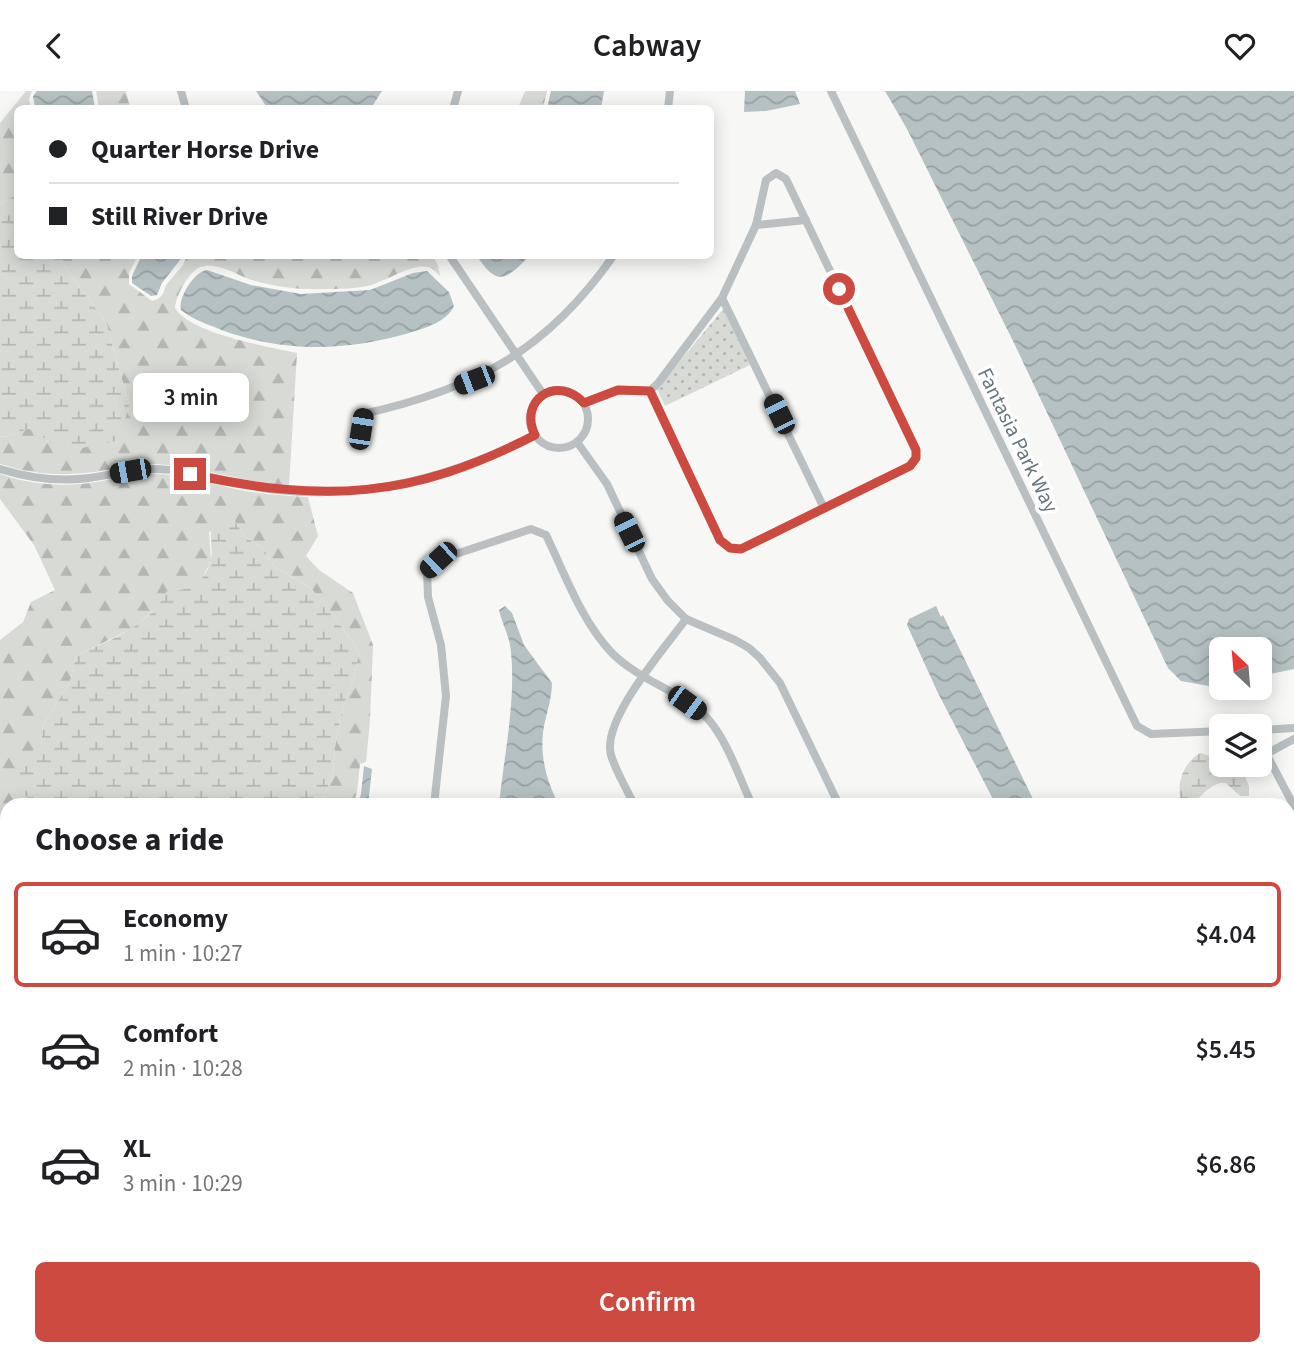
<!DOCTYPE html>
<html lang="en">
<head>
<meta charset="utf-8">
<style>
  body { margin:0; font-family:"Source Sans 3",sans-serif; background:#f6f6f6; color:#202124; height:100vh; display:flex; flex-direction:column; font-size:26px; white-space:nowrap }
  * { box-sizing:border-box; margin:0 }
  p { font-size:23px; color:#757577 }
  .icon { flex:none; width:38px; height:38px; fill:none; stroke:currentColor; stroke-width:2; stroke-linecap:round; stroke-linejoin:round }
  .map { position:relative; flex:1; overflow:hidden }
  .panel { position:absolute; left:0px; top:707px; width:1295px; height:558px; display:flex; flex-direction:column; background:#fff; border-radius:21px 21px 0 0; box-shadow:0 4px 18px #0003 }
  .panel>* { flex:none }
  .banner { position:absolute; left:14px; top:14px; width:700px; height:154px; border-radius:10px; box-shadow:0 4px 18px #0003; display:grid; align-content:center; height:154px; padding:0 35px; background:#fff }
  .needle { width:46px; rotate:334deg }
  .controls { position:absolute; left:1209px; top:546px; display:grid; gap:14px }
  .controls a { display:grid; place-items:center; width:63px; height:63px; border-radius:10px; background:#fff; box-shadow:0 4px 18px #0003; font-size:35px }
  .end { position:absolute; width:32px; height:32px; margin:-16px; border:9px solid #cc4a40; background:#fff; box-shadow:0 0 0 4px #fff }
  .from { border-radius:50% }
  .bubble { position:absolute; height:49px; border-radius:10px; background:#fff; box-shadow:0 4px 18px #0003; font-size:23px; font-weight:600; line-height:49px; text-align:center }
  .car { position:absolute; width:21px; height:42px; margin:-21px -10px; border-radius:9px; box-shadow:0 0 5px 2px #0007; background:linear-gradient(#222 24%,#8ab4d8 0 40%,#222 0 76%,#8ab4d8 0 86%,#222 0) }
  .banner b { display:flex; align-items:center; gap:24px; height:66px; font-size:26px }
  .banner b+b { border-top:2px solid #e0e0e0 }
  .banner i { width:18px; height:18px; background:#202124 }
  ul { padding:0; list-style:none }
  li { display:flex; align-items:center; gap:21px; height:105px; margin:0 14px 10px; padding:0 21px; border:4px solid transparent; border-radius:10px }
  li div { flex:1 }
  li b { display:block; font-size:26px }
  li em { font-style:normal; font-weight:600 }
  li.active { border-color:#cc4a40 }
  li>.icon { width:63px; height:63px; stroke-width:1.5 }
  h2 { padding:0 35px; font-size:32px; line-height:84px }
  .button { display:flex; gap:14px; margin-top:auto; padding:14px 35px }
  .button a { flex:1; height:80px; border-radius:10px; background:#cc4a40; color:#fff; font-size:28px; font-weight:600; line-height:80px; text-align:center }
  header { display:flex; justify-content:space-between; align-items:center; height:91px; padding:0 35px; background:#fff; font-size:32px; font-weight:600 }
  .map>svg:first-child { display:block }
</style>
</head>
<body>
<header><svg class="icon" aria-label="back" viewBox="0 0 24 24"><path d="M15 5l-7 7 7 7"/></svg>Cabway<svg class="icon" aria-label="heart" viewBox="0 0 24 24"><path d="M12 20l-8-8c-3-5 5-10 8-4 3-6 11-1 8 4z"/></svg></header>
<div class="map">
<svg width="1294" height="1264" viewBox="0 0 1294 1264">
  <defs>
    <pattern id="forest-firs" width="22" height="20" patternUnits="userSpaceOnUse" patternTransform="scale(1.75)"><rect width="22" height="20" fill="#d8dbd5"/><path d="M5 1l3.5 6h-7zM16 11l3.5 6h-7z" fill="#b3b6b2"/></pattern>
    <pattern id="wetland-marsh" width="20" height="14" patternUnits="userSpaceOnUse" patternTransform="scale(1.75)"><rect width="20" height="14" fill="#d8dbd5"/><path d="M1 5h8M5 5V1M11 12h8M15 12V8" fill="none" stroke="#b3b6b2"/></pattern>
    <pattern id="park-dots" width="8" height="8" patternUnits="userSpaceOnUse" patternTransform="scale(1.75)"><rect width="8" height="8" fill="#d8dbd5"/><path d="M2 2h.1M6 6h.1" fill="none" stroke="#b3b6b2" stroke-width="1.8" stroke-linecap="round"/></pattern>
    <pattern id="water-waves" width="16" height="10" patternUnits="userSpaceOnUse" patternTransform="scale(1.75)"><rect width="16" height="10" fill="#b5c1c3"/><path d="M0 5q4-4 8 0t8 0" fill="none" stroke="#97a1a3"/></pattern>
  </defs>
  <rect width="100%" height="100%" fill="#f7f7f5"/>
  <g fill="url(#forest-firs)">
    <path d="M26,0H32L29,8L31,17L18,18L17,103L0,113V32Z"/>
    <path d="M96,0H126L130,17H99Z"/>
    <path d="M525,0H547L543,17H518Z"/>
    <path d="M432,164L438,174L440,185C436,181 433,177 427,176C412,172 383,192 367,195C353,198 338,198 324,198C300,199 278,196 255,190C239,186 221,172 204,175C190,177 176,204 175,217C189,242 269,256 297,262L289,395C244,392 200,375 155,373C131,372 109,380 85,382C55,385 28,382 0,373V345L5,346L31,337L49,351L129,314L106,231L61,171L66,165H134L136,168L129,182V193L152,210L158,208L163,203L166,194L183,174L187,165Z"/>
    <path d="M0,383C29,393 59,396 90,392C111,389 132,383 154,383C183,383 211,393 239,399C262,403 285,405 308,406L318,445L306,465L319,479L353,502L373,554L370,629L366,671L360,673L357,701L353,714H319L333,684L335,656L341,622L354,586L359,561L324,511L309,496L275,476L263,457L245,446L234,429L209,441L211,470L200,491L160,513L135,536L76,565L70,591L43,634L41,655L23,702L34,714H7V882L0,886V549L23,531L31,511L55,499L34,454L0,408Z"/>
  </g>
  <g fill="url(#wetland-marsh)">
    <path d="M17,103L18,164L66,165L61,171L106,231L129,314L120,349L82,357L49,351L31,337L5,346L0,345V113Z"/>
    <path d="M215,428L234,429L245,446L263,457L275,476L309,496L324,511L359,561L354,586L341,622L335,656L333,684L319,714H34L23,702L18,667L41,655L43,634L70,591L76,565C109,549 150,535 167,500C187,501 204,492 210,472C215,457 206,448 215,428Z"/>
    <path d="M1200,662L1221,668L1222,674H1240L1249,695V705H1241C1236,702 1232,697 1227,693C1217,687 1199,706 1193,714H1183C1174,697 1183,671 1200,662Z"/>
  </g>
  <path fill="url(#park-dots)" d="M723,218L750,274L665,315L657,298Z"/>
  <g fill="url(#water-waves)">
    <path d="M37,0H92L95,17H35L33,5Z"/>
    <path d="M256,0H382L371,17L268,18Z"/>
    <path d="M551,0H604L601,17H547Z"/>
    <path d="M745,0H795L800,13L766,20L744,21Z"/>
    <path d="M885,0H1294V578L1260,585V558H1222L1221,592L1209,595L1181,590L1168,577L1013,250L907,38Z"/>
    <path d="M138,165H183L162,192L157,204L151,205L132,192V185L140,168Z"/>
    <path d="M477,165H529C506,189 497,196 477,165Z"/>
    <path d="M207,179L251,194L301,203L370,199L413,182L427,180L449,201L454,215C447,231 425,237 409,242C345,260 288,262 224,240C210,234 193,229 181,219C178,206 194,181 207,179Z"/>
    <path d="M505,515L512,522L524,554L552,592C552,606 547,621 544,635C539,663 546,689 559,714H499C504,664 516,611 511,561C510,546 502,533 499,519Z"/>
    <path d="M936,515L941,526L943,524L1036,714H996L937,600L907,534L909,528Z"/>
    <path d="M364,675L372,678L368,714H357L361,703Z"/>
    <path d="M7,1057V1258H97L94,1264H0V1059Z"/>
    <path d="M861,1258H1038L1041,1264H864Z"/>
  </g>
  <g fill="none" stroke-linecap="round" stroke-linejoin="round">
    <defs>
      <g id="secondary">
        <path d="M1288,843L1294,840"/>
        <path d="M430,1264L441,1258"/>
      </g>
    </defs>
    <use href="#secondary" stroke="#afb6b9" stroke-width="13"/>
    <g stroke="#bac0c2" stroke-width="8">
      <path d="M181,0L186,18"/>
      <path d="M831,0L1137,635L1151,643L1222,640"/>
      <path d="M453,18L458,0"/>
      <path d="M668,18L670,0"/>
      <path d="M756,134L806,129"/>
      <path d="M449,164L543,303"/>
      <path d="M722,207L824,417"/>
      <circle cx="559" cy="328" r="29"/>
      <path d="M584,312L618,299L650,300L659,291L722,207L756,134L766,89L776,82L786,88L916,359V367L910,375L741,458L730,457L720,449L650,300"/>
      <path d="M577,351L607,393L652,488L668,510L686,528L735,549L749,557L760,567L780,592L839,714"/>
      <path d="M359,352L363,323C475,298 547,260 614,164"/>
      <path d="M0,378C29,387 58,391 89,387C110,384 131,378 152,378C194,378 237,395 278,399C370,409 455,385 535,344"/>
      <path d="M1260,639L1294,637"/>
      <path d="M1260,651L1294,715"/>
      <path d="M1266,663L1294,648"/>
      <path d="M434,714L446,605L441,554L428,506L427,479L438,469L531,438L546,444C565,483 581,529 611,561C639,590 682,600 708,628C727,649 740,688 752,714"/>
      <path d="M634,714C627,698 616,681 611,664C601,629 665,557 686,528"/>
      <path d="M1288,740L1294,737"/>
      <path d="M1288,1073L1294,1085"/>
      <path d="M746,1258L749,1264"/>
      <path d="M1120,1258L1121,1264"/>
      <path d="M1199,1258L1202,1264"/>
      <path d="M667,1264L679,1258"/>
    </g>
    <use href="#secondary" stroke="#fff" stroke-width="10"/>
  </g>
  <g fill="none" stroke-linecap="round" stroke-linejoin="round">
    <path stroke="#cc4a40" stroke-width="9" d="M190,383C324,412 412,408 535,344C518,309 557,283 584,312L618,299L650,300L720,449L730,457L741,458L910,375L916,367V359L839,198"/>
  </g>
  <g text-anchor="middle" stroke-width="7" stroke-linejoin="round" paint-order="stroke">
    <g font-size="21" fill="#66767c" stroke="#fff">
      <text transform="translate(1018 349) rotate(64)" y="7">Fantasia Park Way</text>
    </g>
  </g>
</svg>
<div class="controls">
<a><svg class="needle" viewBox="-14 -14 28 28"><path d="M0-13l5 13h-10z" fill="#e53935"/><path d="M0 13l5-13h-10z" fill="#757577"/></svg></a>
<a><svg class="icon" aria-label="layers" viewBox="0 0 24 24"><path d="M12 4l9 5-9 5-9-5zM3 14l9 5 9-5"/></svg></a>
</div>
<i class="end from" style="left:839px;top:198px"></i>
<i class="end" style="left:190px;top:383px"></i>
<div class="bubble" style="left:133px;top:282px;width:116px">3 min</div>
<i class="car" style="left:474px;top:289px;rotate:249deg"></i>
<i class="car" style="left:779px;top:323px;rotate:334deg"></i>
<i class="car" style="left:361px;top:338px;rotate:9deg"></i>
<i class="car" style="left:130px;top:380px;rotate:260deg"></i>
<i class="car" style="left:629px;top:441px;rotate:334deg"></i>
<i class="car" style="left:438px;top:469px;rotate:227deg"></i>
<i class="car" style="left:687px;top:612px;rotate:126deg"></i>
<div class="banner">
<b><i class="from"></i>Quarter Horse Drive</b>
<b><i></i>Still River Drive</b>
</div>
<section class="panel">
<h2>Choose a ride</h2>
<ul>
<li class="active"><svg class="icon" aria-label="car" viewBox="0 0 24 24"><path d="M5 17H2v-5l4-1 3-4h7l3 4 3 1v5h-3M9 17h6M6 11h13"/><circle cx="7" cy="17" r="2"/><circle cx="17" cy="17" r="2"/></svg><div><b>Economy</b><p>1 min · 10:27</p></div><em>$4.04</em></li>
<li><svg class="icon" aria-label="car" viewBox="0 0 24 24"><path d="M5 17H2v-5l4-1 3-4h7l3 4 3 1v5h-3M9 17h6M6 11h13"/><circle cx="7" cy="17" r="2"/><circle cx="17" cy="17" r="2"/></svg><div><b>Comfort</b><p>2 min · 10:28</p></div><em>$5.45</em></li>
<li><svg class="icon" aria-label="car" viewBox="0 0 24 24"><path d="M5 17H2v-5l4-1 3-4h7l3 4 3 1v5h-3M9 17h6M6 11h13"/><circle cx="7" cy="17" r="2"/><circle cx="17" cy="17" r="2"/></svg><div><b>XL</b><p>3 min · 10:29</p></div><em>$6.86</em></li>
</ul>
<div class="button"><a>Confirm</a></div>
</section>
</div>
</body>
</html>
